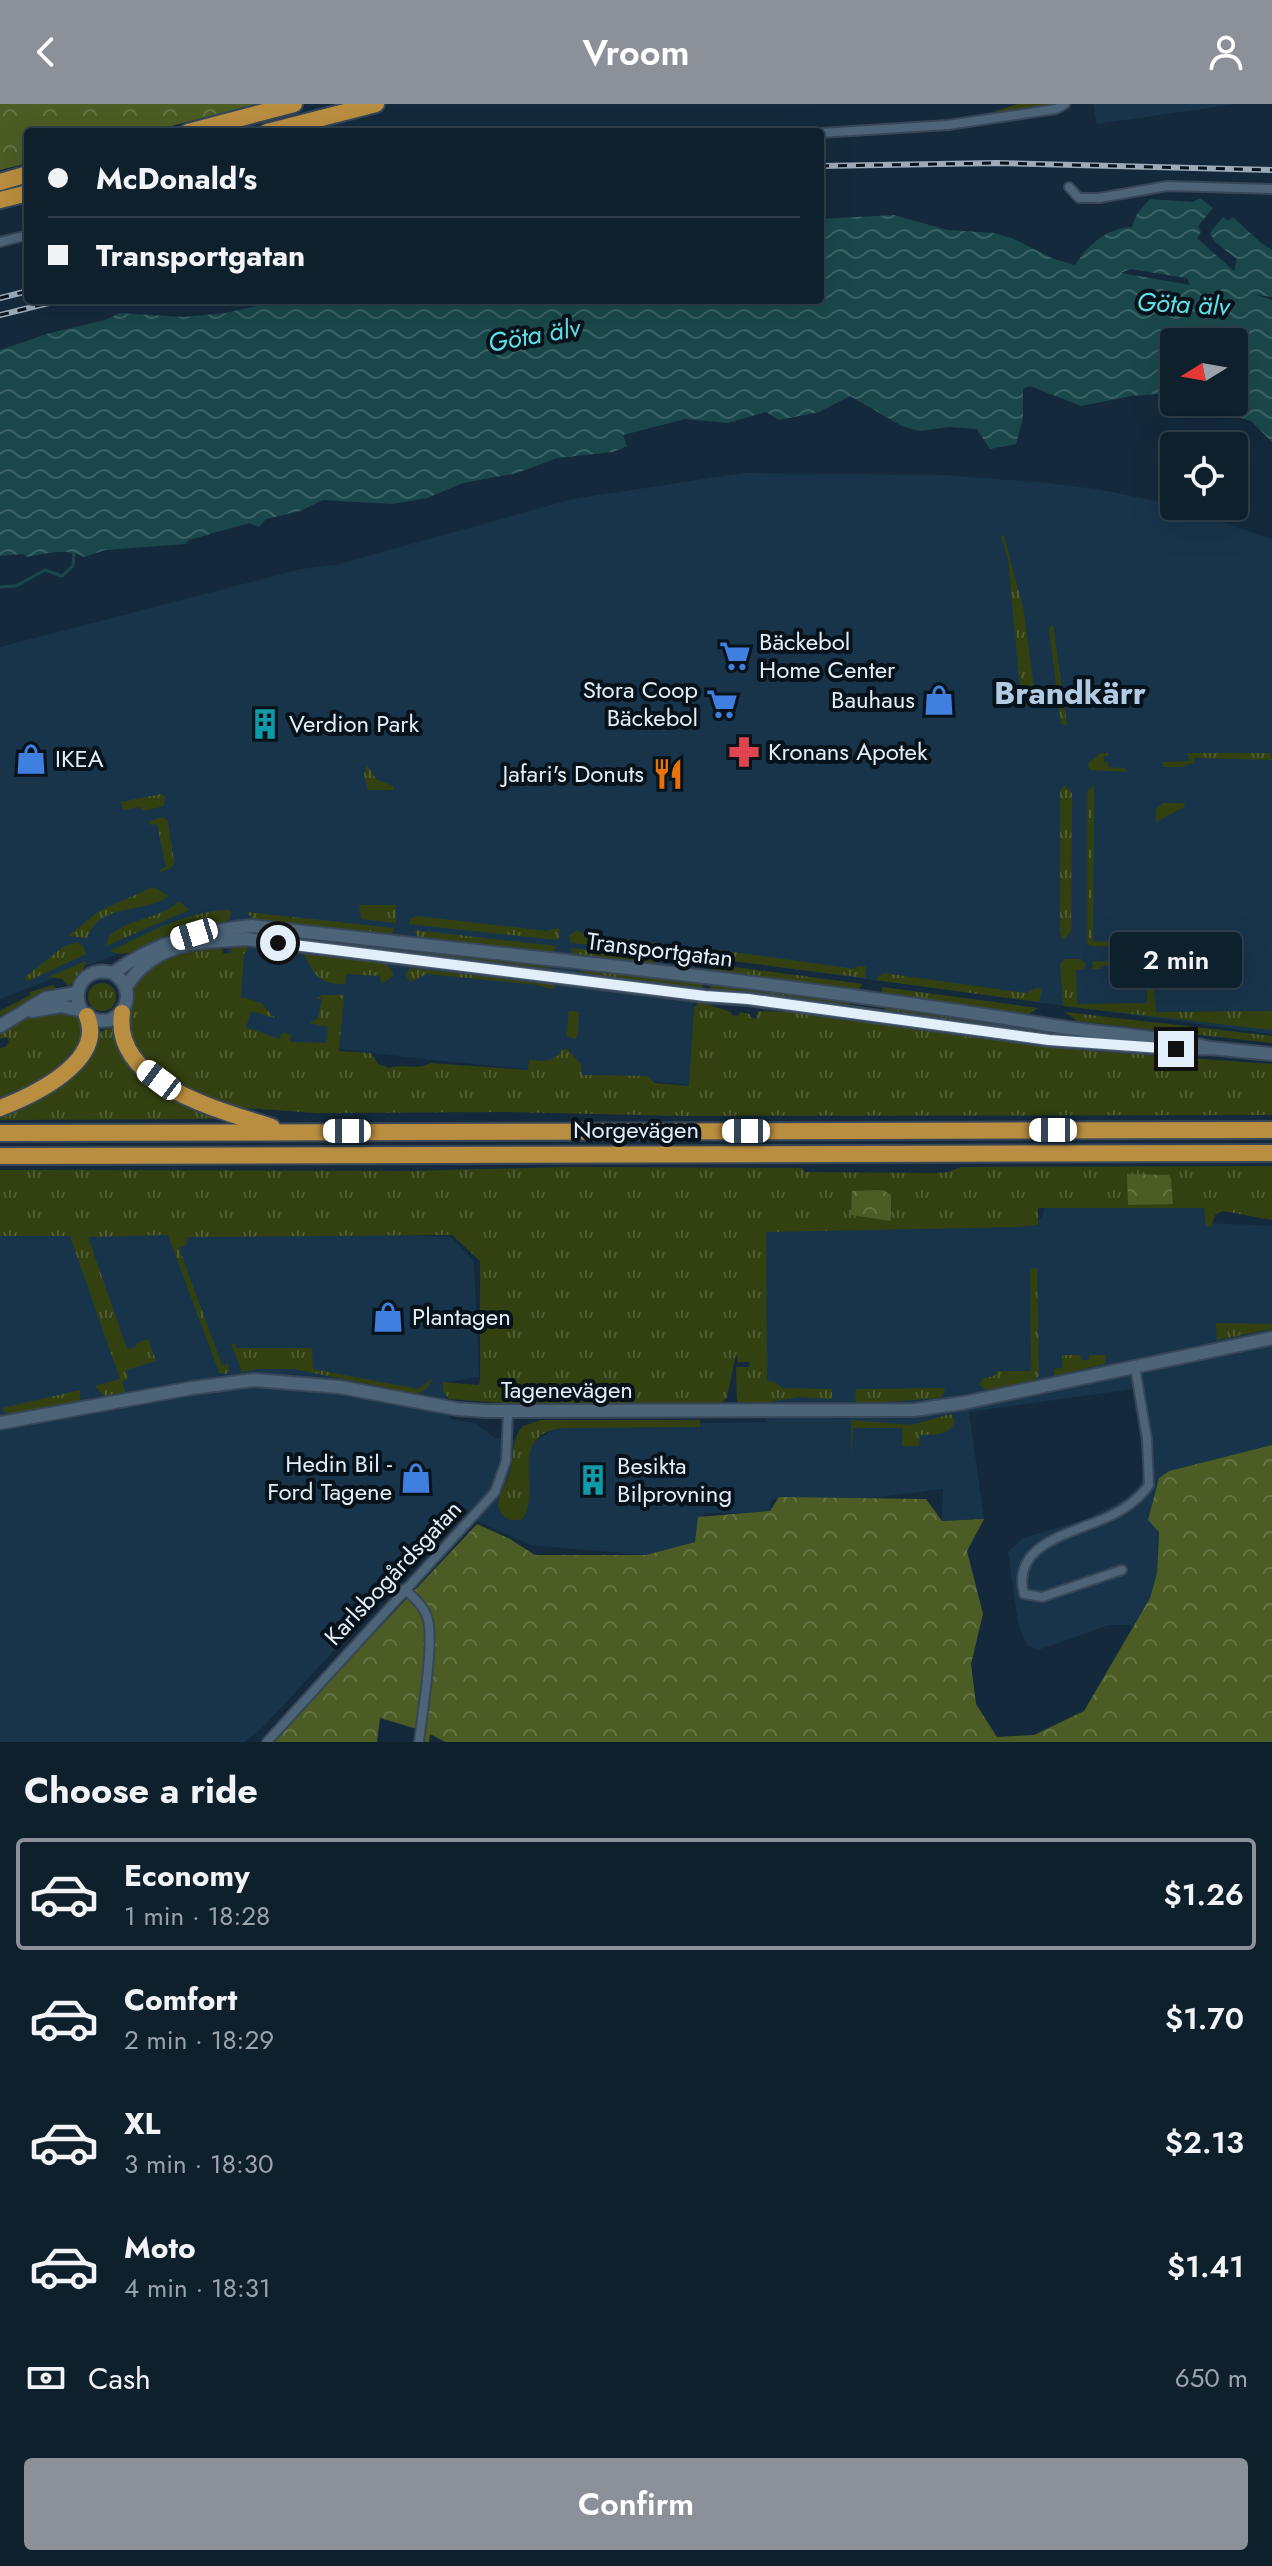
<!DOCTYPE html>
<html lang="en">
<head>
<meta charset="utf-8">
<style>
  body { margin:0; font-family:Jost,sans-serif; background:#182835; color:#f1f3f6; height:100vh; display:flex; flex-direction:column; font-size:30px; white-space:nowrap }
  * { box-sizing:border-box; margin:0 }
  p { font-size:26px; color:#9ba3aa }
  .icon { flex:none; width:44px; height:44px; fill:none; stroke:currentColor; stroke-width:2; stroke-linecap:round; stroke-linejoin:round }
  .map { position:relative; height:1638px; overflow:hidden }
  .drawer { display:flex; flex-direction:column; background:#0f202d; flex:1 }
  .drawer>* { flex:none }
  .banner { position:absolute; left:24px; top:24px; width:800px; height:176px; border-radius:8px; box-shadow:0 8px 32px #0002,0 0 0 2px #2f3e49; display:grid; align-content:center; height:176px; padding:0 24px; background:#0f202d }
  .needle { width:52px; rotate:259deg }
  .buttons { position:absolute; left:1160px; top:224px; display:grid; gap:16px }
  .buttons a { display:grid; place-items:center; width:88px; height:88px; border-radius:8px; background:#0f202d; box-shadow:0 8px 32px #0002,0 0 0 2px #2f3e49; font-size:40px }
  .end { position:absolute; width:36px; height:36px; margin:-18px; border:10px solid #e2effb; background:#111; box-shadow:0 0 0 4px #111 }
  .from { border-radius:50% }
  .bubble { position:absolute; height:56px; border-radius:8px; background:#0f202d; box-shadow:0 8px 32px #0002,0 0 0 2px #2f3e49; font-size:26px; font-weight:600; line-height:56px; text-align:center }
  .car { position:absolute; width:24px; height:48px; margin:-24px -12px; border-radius:10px; box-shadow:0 0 6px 2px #0007; background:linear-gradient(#fff 24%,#345 0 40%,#fff 0 76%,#345 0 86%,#fff 0) }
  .banner b { display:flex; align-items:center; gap:28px; height:76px; font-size:30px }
  .banner b+b { border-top:2px solid #2f3e49 }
  .banner i { width:20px; height:20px; background:#f1f3f6 }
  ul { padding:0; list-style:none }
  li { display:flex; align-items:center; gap:24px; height:112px; margin:0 16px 12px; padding:0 8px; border:4px solid transparent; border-radius:8px }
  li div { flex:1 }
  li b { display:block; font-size:30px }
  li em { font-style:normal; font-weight:600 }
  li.selected { border-color:#8c9099 }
  li>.icon { width:72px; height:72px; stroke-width:1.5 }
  h2 { padding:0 24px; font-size:36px; line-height:96px }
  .pay { display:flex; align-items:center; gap:20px; height:88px; padding:0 24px; font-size:30px }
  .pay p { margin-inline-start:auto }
  .primary-button { display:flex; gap:16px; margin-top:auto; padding:16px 24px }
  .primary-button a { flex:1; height:92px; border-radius:8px; background:#8c9099; color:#fff; font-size:32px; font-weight:600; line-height:92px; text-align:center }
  header { display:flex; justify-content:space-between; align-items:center; height:104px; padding:0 24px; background:#8c9099; color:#fff; font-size:36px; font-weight:600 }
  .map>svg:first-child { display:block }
</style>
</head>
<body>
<header><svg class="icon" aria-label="back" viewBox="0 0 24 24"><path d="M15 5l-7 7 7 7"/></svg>Vroom<svg class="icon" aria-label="person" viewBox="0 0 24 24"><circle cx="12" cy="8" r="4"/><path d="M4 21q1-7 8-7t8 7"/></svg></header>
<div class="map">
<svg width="1272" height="1638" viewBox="0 0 1272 1638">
  <defs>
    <pattern id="grass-tufts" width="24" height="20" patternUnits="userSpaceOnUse" patternTransform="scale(2)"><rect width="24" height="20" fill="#334110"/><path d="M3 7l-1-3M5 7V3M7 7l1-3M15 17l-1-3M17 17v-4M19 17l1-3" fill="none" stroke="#505d34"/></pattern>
    <pattern id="forest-crowns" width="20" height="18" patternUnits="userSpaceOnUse" patternTransform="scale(2)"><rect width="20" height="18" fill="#4b5c24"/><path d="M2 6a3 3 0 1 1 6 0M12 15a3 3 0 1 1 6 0" fill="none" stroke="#657445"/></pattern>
    <pattern id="water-waves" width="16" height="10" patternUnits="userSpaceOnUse" patternTransform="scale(2)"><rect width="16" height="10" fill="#1a484a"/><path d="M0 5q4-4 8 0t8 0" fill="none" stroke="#3b6365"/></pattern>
  </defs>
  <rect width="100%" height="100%" fill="#142a3c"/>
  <g fill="#18344b">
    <path d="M1093,0H1236L1097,20Z"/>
    <path d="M743,369L945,371L1047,379L1097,385L1165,399L1272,435V930L696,852L690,981L433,956L239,933L222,810L0,895V543L301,465L336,461L573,395Z"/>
    <path d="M1045,1098L1210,1102V1119L1272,1122V1341L1169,1367L1159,1374L1157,1469L1150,1494L1133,1521H1109L1038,1546L1028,1542L1019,1524L1008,1448L1023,1434L1086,1415L1126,1395L1141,1379L1145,1367L1132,1285L969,1308L984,1415L942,1417L943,1385L857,1396L771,1395L769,1409H704L696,1438L646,1451L531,1441L478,1417L466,1404L264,1622L244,1638H0V1125L310,1128L451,1133L474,1157L479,1273L445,1278L450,1315L475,1319L495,1334L534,1338L559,1322L766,1318L762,1123L1012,1120L1042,1115Z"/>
  </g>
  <g fill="url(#grass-tufts)" fill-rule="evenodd">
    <path d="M1018,0H1055L999,10L990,9Z"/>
    <path d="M1004,431L1024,508L1036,600L1022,603L1008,456L1001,432Z"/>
    <path d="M1053,520L1067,621L1061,620L1049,525Z"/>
    <path d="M1101,649H1108V652H1104V658H1108V663L1124,664L1127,668L1090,666L1088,659Z"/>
    <path d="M1187,649H1270L1272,656L1193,654L1195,659L1185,661V663H1164L1161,658L1190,657Z"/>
    <path d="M367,661L376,675L393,682L394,686H368L364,670Z"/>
    <path d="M1094,680L1093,837L1126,838L1120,843L1090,842L1087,839V688Z"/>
    <path d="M1065,682L1072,689L1071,827L1065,835L1062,834L1060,828V686Z"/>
    <path d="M161,690L165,693L164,702L143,707L140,703L123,706L121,698Z"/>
    <path d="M1163,699H1184L1185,700L1184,703L1156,718V705Z"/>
    <path d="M163,713L168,717L174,758L172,763L161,768L159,766L166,763L157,720L150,721L149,717Z"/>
    <path d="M153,783L169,792C142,811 101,797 87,834L68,832L99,807Z"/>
    <path d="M179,797L189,806L106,842L108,833C129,813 160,816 179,797Z"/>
    <path d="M359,801H396V819L361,815Z"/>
    <path d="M231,806L230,814L224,819L164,832L129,849L118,850L110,847C149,829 187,806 231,806Z"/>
    <path d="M246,808L393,824L394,826L389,833L344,825L256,817Z"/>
    <path d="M416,812L546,827L559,824V834L557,836L409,820L410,815Z"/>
    <path d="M414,826L557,842L552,849L424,836L418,833Z"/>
    <path d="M577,826L585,831L657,839V847L571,839L569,832Z"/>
    <path d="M1186,826L1187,837L1183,843H1159Z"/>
    <path d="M264,829L387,842L386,847L264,835Z"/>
    <path d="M77,838L83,842L86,850L28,877L25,876V873L63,843Z"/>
    <path d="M662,840L711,845L712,846L707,854L664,849L661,847Z"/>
    <path d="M235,842L247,843L248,846L244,850L241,893L261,899L275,914L251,907L246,923L279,935L282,929L290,930L291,938L326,939L328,923L309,919L318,914L322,895H316L321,891H344L339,947L371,949L378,960L389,964C403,959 419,967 430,959L528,966L529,956C544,957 554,959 563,945H567L581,960L582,971L647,972L655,979L689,982L694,903L700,898L731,908L732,911L738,912L740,908L750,910V913L756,915L758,907L797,908L1079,946L1272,960V1011L686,1012L504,1008L316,1009L231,1003L183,982L153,961L136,943L128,923L135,884L149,863L162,854L198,844L222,843L223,849L231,850L232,843Z"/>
    <path d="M571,844L658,854L657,861L577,853L572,849Z"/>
    <path d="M416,846L548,860V864L543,866L416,851Z"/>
    <path d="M719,846L855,865L858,862L866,863L865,874L716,855Z"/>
    <path d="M304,850L385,859L392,866L393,872L381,880L380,872L346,870L345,880C320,881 313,870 304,850Z"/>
    <path d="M1065,855H1080L1085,859V865L1076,866L1077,900L1147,899V861L1101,862L1100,865H1092L1093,857L1152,859L1156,908L1272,907V926L1063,902L1060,859Z"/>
    <path d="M86,857L82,868L69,882L62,875L48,873Z"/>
    <path d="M712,860L863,880L857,887L836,884L711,867Z"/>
    <path d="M410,864L543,879L553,880L555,883L551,885L537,881L427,870L410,878L406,872Z"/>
    <path d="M579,864L664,873L703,880L702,889L683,882L581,870Z"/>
    <path d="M883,869L1026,889L1036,884L1042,885L1039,898L875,876Z"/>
    <circle cx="102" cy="893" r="14"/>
    <path d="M53,881L60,887L34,894L0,912V907L30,891V888Z"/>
    <path d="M710,881L848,897L850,900L847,903L729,887L709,889Z"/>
    <path d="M882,883L1038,904L1029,910L882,890Z"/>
    <path d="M885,902L1041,924V925L1032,928L886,908L884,907Z"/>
    <path d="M54,907C67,909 83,910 84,926C87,960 25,985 0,998V944L5,943L9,939L7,933L0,935V928L25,914Z"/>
    <path d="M569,907L579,908L578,931L575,935L566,932Z"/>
    <path d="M1065,908L1272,932V939L1077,917Z"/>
    <path d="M114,923L119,950L127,958C164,985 187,1007 233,1015L0,1016V1010L65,976L95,945L101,927Z"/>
    <path d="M1272,1062V1116L1223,1107L1215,1111L1211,1123L1206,1122L1204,1104H1038V1121L1017,1123L766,1128L767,1277L775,1278L782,1284L832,1285V1295L799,1293L763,1299L737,1298L736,1263H749L750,1258H738L736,1250L727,1293L722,1299L516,1300L449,1295L443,1287V1278L478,1281L480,1277V1157L452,1131L188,1133L187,1140L179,1144L222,1261L228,1260L229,1267L226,1270L219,1268L168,1131L88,1133L127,1245L136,1243L137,1239L148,1235L156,1257L126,1266L128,1275L122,1277L125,1288L104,1292L95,1282L120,1275L70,1132H0V1066L410,1067L570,1063L802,1064L805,1068L935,1069L948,1068L961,1063ZM1127,1071H1169L1172,1087Z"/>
    <path d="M1037,1164L1039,1272L1034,1276L986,1286L979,1280L984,1274L994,1272L997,1267H1031L1030,1165Z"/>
    <path d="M1216,1219L1272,1220V1225L1217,1236Z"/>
    <path d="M231,1240H235L236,1244H312L313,1265L418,1285L433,1274L427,1284L417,1290L294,1265H257L242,1268Z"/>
    <path d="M1062,1251H1080L1083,1257L1089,1255V1251H1106L1105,1260L1054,1272V1265L1062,1264Z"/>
    <path d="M856,1285L945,1284V1285L943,1291L939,1294L861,1300L855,1297Z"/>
    <path d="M80,1286V1297L6,1310L2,1304Z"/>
    <path d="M951,1310L955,1318C947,1333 935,1330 920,1331L919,1342H902V1324H853L851,1352V1316L911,1321Z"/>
    <path d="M541,1316H700V1323L562,1324C505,1331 544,1389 522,1415C515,1417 510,1417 504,1412C489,1401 508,1379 511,1365C514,1350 512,1334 523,1322Z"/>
  </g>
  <g fill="url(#forest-crowns)">
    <path d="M0,0H257L148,28H28V59L0,66Z"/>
    <path d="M1127,1070L1169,1071L1171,1075L1173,1100L1128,1101Z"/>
    <path d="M883,1086L891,1091V1117L851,1111L852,1087Z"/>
    <path d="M1272,1341V1638H445L430,1630L429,1638H416L417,1625L380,1614L377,1638H272L477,1420L510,1435L535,1451H646L695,1438L698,1413L770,1407L779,1393L926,1395L942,1417L984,1415L967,1447L983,1510L971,1560L976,1600L997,1633L1034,1631L1084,1607L1150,1494L1157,1469L1159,1428L1148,1416L1159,1374L1169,1367Z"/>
  </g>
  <path fill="url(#water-waves)" fill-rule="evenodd" d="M1200,94L1213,104L1198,122L1201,128L1197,134L1234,167L1237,155L1215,138L1210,129L1223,113L1228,117L1233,113L1261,139L1272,146V193L1253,190L1272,196V338L1251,317L1184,298H1234V238H1174V295L1156,290L1131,292L1081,302L1030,282L1023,285V314L1016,340L990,345L977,325L949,323L919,327L902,322L850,292L819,308L779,316L766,308L728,319L685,315L623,331L627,342L613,348L557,354L517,369L463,379L427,394L392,400L323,396L300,407L266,415L259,423L249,419L189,436L185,440L105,446L84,453C67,443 45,450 27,453L23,450L0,452V246L50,229L105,216L120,209L183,213L225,209L285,196H820V115L894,111L947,126L994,129L1014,135L1054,155L1075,161C1088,141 1107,124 1132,123L1137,110L1150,95L1193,98ZM1130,165L1187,174L1190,181L1121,169Z"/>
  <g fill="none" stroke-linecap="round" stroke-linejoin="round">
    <path stroke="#1a484a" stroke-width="3" d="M0,483L16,482L45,466L62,472L73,462L74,449"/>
    <defs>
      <g id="street">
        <path d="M820,29L948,21L1056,5L1065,0"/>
        <path d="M1069,83L1079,94H1099L1167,82L1272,85"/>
        <path d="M0,138L28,131"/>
        <path d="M1122,1466L1042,1493L1024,1490C1010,1438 1076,1429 1110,1412C1125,1405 1139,1395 1149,1381L1147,1335L1135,1263"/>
        <path d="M405,1485C414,1494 425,1503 428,1516C434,1541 422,1610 419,1638"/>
        <path d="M267,1638L495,1388L506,1357L508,1308"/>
      </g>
      <g id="secondary">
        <path d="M113,869C133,882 131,906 110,916C65,924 68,857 113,869C156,838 200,827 252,822C516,852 780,877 1042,920C1098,930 1154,931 1210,944"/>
        <path d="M126,883C154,838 198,838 247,835L705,892L748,895L1049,936L1176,945L1210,944L1272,950"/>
        <path d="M32,907L61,902L82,907"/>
        <path d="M0,922L46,894L77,889"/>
        <path d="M0,1319L192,1284L254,1276L340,1283L457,1305L486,1307L914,1306L963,1299L1272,1234"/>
      </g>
      <g id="highway">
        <path d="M188,28L294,0"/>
        <path d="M267,28L376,0"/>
        <path d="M0,78L28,70"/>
        <path d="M0,96L28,89"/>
        <path d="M122,909C112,980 220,1006 272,1023"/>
        <path d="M0,1004C34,991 106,957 87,912"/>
        <path d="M0,1029L1272,1026"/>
        <path d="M0,1052L1272,1049"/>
      </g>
    </defs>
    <use href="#street" stroke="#374757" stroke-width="12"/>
    <use href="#secondary" stroke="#374757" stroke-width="16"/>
    <use href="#highway" stroke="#374757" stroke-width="20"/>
    <use href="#street" stroke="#4c6378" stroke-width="8"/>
    <use href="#secondary" stroke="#4c6378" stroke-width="12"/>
    <use href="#highway" stroke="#ba8e40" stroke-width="16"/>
    <defs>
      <g id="rail">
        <path d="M820,62L997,59L1272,66"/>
        <path d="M0,194L28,187"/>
        <path d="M0,211L61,196"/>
      </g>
    </defs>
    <use href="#rail" stroke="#9babb9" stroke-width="6"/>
    <use href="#rail" stroke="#08121a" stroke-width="3" stroke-dasharray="9" stroke-linecap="butt"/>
  </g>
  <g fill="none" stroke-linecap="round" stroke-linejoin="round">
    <path stroke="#e2effb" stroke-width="10" d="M278,839L705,892L748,895L1049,936L1176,945"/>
  </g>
  <defs>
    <symbol id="supermarket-bare" viewBox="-9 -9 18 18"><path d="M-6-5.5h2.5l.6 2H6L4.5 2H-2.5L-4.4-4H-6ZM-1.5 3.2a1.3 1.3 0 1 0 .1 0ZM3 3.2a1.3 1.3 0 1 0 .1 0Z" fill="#3f7fe0" stroke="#08121a" stroke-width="2.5" paint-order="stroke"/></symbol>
    <symbol id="shop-bare" viewBox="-9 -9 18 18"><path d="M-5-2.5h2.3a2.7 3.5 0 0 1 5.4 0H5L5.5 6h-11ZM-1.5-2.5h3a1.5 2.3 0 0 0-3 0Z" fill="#3f7fe0" stroke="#08121a" stroke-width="2.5" paint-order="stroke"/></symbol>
    <symbol id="building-bare" viewBox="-9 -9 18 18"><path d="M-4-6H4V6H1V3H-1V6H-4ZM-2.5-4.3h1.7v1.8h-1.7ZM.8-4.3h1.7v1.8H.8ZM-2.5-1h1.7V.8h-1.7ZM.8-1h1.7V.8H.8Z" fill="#0f9aa8" stroke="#08121a" stroke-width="2.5" paint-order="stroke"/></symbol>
    <symbol id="pharmacy-bare" viewBox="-9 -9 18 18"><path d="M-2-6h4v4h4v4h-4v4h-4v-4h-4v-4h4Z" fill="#e0444e" stroke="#08121a" stroke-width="2.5" paint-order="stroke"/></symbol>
    <symbol id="restaurant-bare" viewBox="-9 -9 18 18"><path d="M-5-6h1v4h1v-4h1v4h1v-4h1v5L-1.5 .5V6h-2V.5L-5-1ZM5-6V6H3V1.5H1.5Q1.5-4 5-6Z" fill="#e8710a" stroke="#08121a" stroke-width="2.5" paint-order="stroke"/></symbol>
  </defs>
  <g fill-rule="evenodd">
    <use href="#supermarket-bare" x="713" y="530" width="44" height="44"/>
    <use href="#shop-bare" x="917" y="574" width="44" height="44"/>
    <use href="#supermarket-bare" x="700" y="578" width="44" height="44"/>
    <use href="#building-bare" x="243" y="598" width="44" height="44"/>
    <use href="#pharmacy-bare" x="722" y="626" width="44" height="44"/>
    <use href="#shop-bare" x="9" y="633" width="44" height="44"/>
    <use href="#restaurant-bare" x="646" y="648" width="44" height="44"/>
    <use href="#shop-bare" x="366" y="1191" width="44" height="44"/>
    <use href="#shop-bare" x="394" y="1352" width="44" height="44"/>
    <use href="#building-bare" x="571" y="1354" width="44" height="44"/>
  </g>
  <g text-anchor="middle" stroke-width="8" stroke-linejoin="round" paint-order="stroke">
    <g font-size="24" fill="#e2effb" stroke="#08121a" text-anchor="start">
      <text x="759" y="546">Bäckebol<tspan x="759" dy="28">Home Center</tspan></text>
      <text x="698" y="594" text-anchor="end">Stora Coop<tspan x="698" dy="28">Bäckebol</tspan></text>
      <text x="915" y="604" text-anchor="end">Bauhaus</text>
      <text x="289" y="628">Verdion Park</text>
      <text x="768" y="656">Kronans Apotek</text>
      <text x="55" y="663">IKEA</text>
      <text x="644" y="678" text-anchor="end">Jafari's Donuts</text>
      <text x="412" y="1221">Plantagen</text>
      <text x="392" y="1368" text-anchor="end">Hedin Bil -<tspan x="392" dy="28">Ford Tagene</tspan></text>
      <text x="617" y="1370">Besikta<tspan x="617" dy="28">Bilprovning</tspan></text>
    </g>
    <g font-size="24" fill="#e2effb" stroke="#08121a">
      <text transform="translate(660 846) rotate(7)" y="8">Transportgatan</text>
      <text x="636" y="1034">Norgevägen</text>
      <text x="567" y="1294">Tagenevägen</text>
      <text transform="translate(393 1469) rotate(-47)" y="8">Karlsbogårdsgatan</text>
    </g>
    <g font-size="26" font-style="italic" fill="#5fe0e6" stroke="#08121a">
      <text transform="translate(1183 200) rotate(3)" y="9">Göta älv</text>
      <text transform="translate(534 231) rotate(-10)" y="9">Göta älv</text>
    </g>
    <g font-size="32" font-weight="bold" fill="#b1cbe3" stroke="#08121a">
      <text x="1070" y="600">Brandkärr</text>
    </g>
  </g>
</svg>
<div class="buttons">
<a><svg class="needle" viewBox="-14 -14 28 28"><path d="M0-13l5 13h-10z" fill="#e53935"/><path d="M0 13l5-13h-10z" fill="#9ba3aa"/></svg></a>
<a><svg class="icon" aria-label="locate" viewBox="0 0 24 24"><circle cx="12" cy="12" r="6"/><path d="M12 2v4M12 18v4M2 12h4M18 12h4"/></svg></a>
</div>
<i class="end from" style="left:278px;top:839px"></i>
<i class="end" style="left:1176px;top:945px"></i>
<div class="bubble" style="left:1110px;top:828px;width:132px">2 min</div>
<i class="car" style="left:194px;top:830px;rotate:253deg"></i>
<i class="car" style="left:159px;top:976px;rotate:307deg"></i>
<i class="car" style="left:1053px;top:1026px;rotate:270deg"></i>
<i class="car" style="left:347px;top:1027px;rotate:270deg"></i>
<i class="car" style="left:746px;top:1027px;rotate:270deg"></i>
<div class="banner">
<b><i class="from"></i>McDonald's</b>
<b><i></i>Transportgatan</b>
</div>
</div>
<section class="drawer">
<h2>Choose a ride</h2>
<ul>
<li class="selected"><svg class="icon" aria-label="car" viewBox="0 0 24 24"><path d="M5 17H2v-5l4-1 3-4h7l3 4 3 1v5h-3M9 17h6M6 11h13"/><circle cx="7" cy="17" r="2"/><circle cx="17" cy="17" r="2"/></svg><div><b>Economy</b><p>1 min · 18:28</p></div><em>$1.26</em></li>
<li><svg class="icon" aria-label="car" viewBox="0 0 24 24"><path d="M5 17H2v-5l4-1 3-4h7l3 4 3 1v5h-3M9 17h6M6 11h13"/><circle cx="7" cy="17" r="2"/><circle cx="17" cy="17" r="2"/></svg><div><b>Comfort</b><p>2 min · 18:29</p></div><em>$1.70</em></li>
<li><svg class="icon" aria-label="car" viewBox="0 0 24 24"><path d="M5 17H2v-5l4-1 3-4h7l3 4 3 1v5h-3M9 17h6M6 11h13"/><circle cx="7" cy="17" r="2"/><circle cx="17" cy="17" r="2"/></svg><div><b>XL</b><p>3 min · 18:30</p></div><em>$2.13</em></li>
<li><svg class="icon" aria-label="car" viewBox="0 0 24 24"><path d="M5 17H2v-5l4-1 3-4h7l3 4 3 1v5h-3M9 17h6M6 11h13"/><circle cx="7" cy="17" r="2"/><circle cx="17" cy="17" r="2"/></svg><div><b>Moto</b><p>4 min · 18:31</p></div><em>$1.41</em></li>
</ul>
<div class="pay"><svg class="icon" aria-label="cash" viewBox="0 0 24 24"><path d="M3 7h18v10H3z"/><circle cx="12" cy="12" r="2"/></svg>Cash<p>650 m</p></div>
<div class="primary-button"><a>Confirm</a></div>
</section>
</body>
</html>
